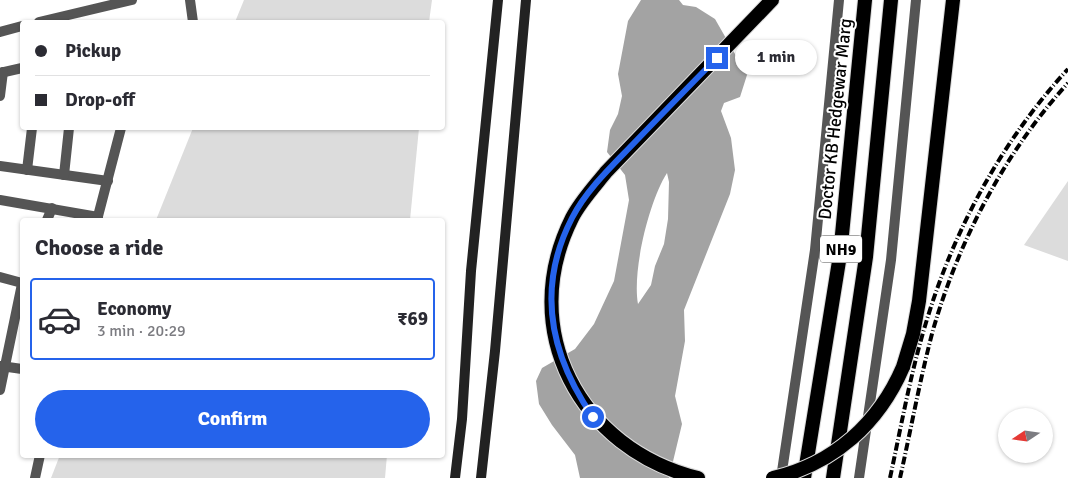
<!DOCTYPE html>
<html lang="en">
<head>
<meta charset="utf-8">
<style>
  body { margin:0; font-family:Signika,sans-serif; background:#f2f2f3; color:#2b2b33; height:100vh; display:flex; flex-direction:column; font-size:19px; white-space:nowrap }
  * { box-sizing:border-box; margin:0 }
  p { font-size:16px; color:#7c7c81 }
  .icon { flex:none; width:28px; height:28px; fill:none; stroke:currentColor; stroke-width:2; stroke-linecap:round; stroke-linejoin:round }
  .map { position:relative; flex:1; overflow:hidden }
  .panel { position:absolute; left:20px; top:218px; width:425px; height:240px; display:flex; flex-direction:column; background:#fff; border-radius:5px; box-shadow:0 1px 4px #0004 }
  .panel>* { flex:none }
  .hud { position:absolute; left:20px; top:20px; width:425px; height:110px; border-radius:5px; box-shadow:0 1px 4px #0004; display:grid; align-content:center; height:110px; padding:0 15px; background:#fff }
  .needle { width:32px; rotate:257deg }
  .tools { position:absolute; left:998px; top:408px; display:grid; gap:10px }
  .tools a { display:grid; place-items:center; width:55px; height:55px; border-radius:50%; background:#fff; box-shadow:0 1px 4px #0004; font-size:25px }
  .end { position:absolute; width:22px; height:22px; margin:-11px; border:6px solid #2563eb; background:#fff; box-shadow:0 0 0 2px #fff }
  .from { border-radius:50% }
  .bubble { position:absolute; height:35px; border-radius:18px; background:#fff; box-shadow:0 1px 4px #0004; font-size:16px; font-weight:700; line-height:35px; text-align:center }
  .hud b { display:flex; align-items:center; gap:18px; height:48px; font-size:19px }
  .hud b+b { border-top:1px solid #e1e1e2 }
  .hud i { width:12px; height:12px; background:#2b2b33 }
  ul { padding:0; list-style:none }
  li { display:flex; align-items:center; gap:15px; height:82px; margin:0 10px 8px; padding:0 5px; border:2px solid transparent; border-radius:5px }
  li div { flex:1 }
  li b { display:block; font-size:19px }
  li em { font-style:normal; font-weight:700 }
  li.current { border-color:#2563eb }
  li>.icon { width:45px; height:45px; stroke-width:1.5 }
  h2 { padding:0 15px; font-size:22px; line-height:60px }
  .cta { display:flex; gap:10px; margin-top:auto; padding:10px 15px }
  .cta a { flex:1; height:58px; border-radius:30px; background:#2563eb; color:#fff; font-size:20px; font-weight:700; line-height:58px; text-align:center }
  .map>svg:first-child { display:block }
</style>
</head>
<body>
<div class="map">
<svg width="1068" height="478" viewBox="0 0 1068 478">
  <rect width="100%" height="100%" fill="#fff"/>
  <g fill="#dcdcdc">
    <path d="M244,0H432L429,22H235Z"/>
    <path d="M193,128H419L410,220H156Z"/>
    <path d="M1068,181V261L1024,245Z"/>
    <path d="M60,455H387L385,478H51Z"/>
  </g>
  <path fill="#a3a3a3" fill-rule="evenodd" d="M641,0H679L683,5L696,7L715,19L747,75L740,97L724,103L721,111L731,138L735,170L730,194L684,310L685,341L675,396L682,424L669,478H580L575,455L552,425L539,404L536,381L542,368L575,349L594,324L614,281L629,200L625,175L607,152L610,130L618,114L622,96L618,74L628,21ZM667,173L669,182L668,219L664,244L655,266L651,285L638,304C632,271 649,201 667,173Z"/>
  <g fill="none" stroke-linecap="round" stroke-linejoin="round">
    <defs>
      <g id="trunk">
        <path d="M903,367L913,334L919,301L953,0"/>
        <path d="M698,478C580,449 516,330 572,218C580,202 594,187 606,172L772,0"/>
        <path d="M804,478L840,255L865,0"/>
        <path d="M833,478L866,257L891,0"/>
      </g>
    </defs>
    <use href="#trunk" stroke="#dbdbdb" stroke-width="16"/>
    <g stroke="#555" stroke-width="10">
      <path d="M190,0L193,22"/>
      <path d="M39,22L132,0"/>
      <path d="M0,32L22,26"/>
      <path d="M0,73L22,68"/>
      <path d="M0,96L3,72"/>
      <path d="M0,166L108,181"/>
      <path d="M27,170L32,128"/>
      <path d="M64,175L69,128"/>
      <path d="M0,200L98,217"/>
      <path d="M47,220L52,208"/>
      <path d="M97,220L121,128"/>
      <path d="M0,277L22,283"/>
      <path d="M1,366L22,369"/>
      <path d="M0,390L22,284"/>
      <path d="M35,478L40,455"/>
    </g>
    <g stroke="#555" stroke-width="10">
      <path d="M781,478L815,250L839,0"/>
      <path d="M859,478L891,260L916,0"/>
    </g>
    <g stroke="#222" stroke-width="10">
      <path d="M455,478L462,419L471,271L498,0"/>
      <path d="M481,478L495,351L526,0"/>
    </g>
    <use href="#trunk" stroke="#000" stroke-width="14"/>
    <g stroke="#000" stroke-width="4" stroke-dasharray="8 2.5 1 2.5" stroke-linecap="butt">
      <path d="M890,478C901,427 910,376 925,326C953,231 1001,142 1068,69"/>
      <path d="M900,478C911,429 920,379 933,330C959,240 1005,152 1068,83"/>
    </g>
    <defs>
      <path id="trunk-bridge" d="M773,478C834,464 879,423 903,367"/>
    </defs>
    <use href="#trunk-bridge" stroke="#dbdbdb" stroke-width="16" stroke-linecap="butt"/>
    <use href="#trunk-bridge" stroke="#000" stroke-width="14"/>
  </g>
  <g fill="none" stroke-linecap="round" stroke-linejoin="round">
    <path stroke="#2563eb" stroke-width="6" d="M593,417C550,355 536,288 572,218C587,189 613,165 635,142C662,114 689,86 717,58"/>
  </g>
  <g text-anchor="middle" stroke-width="4" stroke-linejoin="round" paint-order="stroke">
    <rect fill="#fff" stroke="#4c4c4c" stroke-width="1" x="820" y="235.5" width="42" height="27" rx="4"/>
    <g font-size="16" font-weight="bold" fill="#000">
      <text x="841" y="255">NH9</text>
    </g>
    <g font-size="18" fill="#000" stroke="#fff">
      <text transform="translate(835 119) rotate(-84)" y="6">Doctor KB Hedgewar Marg</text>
    </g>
  </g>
</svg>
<div class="tools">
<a><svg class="needle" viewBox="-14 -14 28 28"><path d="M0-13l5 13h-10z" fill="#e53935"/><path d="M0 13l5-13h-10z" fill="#7c7c81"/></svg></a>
</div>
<i class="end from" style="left:593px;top:417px"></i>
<i class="end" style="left:717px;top:58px"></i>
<div class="bubble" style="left:735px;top:40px;width:82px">1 min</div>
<div class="hud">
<b><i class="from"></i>Pickup</b>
<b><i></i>Drop-off</b>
</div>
<section class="panel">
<h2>Choose a ride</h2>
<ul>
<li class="current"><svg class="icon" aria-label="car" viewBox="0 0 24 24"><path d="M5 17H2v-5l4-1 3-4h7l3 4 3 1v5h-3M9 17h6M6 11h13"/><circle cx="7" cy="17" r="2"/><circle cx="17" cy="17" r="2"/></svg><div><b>Economy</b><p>3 min · 20:29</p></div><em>₹69</em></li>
</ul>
<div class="cta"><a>Confirm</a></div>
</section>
</div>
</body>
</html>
